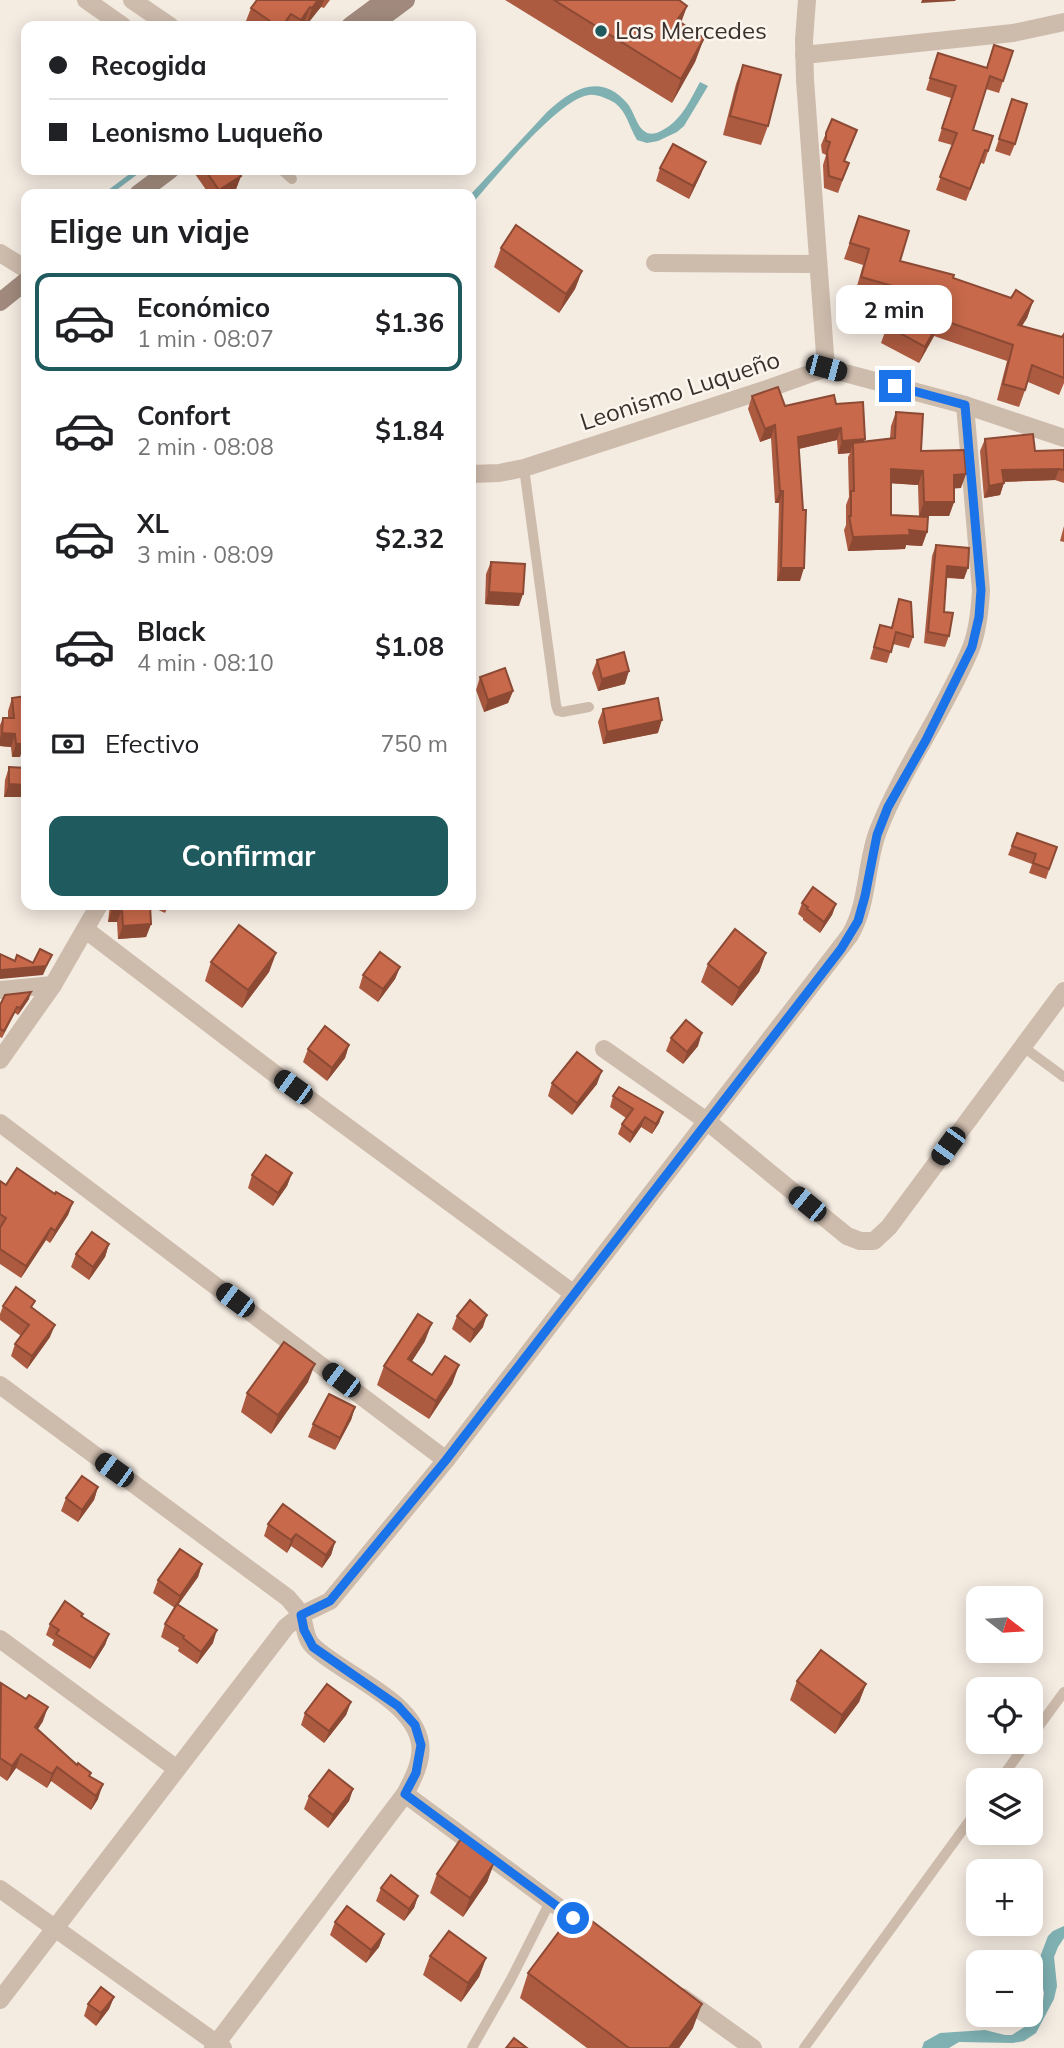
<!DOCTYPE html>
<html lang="es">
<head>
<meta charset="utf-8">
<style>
  body { margin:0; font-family:Mulish,sans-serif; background:#f2f2f2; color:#202124; height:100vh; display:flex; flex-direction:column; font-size:26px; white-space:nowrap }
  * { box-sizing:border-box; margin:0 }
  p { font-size:23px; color:#757577 }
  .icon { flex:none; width:38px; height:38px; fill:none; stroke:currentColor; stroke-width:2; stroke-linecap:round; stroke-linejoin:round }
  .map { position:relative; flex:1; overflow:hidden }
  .drawer { position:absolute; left:21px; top:189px; width:455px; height:721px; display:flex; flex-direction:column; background:#fff; border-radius:14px; box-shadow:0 4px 18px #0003 }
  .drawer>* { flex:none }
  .banner { position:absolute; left:21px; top:21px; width:455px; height:154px; border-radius:14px; box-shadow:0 4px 18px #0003; display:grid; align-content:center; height:154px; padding:0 28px; background:#fff }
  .needle { width:46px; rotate:107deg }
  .controls { position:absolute; left:966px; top:1586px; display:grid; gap:14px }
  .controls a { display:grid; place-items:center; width:77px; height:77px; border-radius:14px; background:#fff; box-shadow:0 4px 18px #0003; font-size:35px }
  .end { position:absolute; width:32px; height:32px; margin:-16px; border:9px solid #1a73e8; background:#fff; box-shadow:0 0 0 4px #fff }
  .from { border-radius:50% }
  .bubble { position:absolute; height:49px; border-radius:14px; background:#fff; box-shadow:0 4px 18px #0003; font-size:23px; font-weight:700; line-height:49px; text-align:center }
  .car { position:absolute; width:21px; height:42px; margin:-21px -10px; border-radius:9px; box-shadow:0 0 5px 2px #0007; background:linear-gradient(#222 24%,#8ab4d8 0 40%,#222 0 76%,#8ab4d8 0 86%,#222 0) }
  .banner b { display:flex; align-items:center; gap:24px; height:66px; font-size:26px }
  .banner b+b { border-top:2px solid #e0e0e0 }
  .banner i { width:18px; height:18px; background:#202124 }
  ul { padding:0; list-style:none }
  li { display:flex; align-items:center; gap:21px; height:98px; margin:0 14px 10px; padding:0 14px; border:4px solid transparent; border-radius:14px }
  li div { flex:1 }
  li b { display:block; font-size:26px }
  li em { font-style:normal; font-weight:700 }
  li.current { border-color:#1f5a5e }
  li>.icon { width:63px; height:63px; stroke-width:1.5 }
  h2 { padding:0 28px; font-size:32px; line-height:84px }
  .pay { display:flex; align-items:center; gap:18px; height:77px; padding:0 28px; font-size:26px }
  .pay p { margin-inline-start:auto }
  .button { display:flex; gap:14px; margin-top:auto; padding:14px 28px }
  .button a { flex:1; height:80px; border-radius:14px; background:#1f5a5e; color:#fff; font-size:28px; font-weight:700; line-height:80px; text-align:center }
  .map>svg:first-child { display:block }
</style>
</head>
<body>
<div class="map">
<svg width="1064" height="2048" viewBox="0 0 1064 2048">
  <rect width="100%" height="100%" fill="#f4ebe1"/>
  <g fill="#7fb0b2">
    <path d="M700,82L708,86L684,126L677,132L658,141L647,143L637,140C629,127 627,112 615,103C608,99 597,94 589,95C559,98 493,180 471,205V194L547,112C571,89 601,72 627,103C634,111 636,125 644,131C649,135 654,134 659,132C681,122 689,102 700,82Z"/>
    <path d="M1064,1926V1938L1058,1947L1054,1957L1057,1986L1054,1999L1036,2033L1024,2041L1013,2043L959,2042L949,2048H922L924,2042L940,2033L985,2030L1005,2035H1012L1029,2024L1043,2001L1044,1993L1040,1976V1957L1048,1936L1053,1931Z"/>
  </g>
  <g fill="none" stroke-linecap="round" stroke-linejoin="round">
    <path stroke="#7fb0b2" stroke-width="5" d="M107,194L139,170"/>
    <g stroke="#cdbbac" stroke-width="10">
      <path d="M282,170L292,179"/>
      <path d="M524,468L556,705L558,711L562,712L589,707"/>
      <path d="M1022,1046L1064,1077"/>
      <path d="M1031,1737L1064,1692"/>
      <path d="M1000,1780L1028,1741"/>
      <path d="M472,2048L510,1981L550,1902"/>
      <path d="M804,2048L978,1809"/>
    </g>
    <g stroke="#cdbbac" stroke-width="18">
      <path d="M807,0L804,40L805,80L826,368"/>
      <path d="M804,55L1013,33L1064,22"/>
      <path d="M0,253L26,269"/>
      <path d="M655,263L818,264"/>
      <path d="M86,930L271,1071L574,1294"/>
      <path d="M0,990L53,985"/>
      <path d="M604,1049L708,1122L847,1236L860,1241H874L889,1227L1064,991"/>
      <path d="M0,1060L53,985L99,905"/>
      <path d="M0,1123L446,1460"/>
      <path d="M0,1385L288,1598C292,1603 298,1609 301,1615C306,1626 304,1639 315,1648C346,1676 413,1700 420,1743C423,1760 413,1779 405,1794L213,2048"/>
      <path d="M0,1639L177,1769"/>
      <path d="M405,1794L588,1929"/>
      <path d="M0,1889L223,2048"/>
      <path d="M682,1997L753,2048"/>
      <path d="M0,2000L286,1627L301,1615L330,1601L446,1460L850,935C869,902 865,865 878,831C903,767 945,711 971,648C978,630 980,609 981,590L965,405"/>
    </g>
    <g stroke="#cdbbac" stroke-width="18">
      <path d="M86,0L123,26"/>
      <path d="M132,0L170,26"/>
      <path d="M471,474L499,473L524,468L767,389L826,368L965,405L1064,438"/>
    </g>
    <g stroke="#a18a7d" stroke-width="18">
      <path d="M350,26L385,0"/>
      <path d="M371,26L406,0"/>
      <path d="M138,194L170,170"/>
      <path d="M0,302L26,281"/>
    </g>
  </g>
  <g fill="#ac5a40">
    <path d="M257,0H330L324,8L321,7L314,14L306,26H244L251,8Z"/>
    <path d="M505,0H679L687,6L681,23L704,38L695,62L672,103Z"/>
    <path d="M994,45L1003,81L999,93L986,89L973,130L993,136L984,164L981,163L966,201L936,190L952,145L938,141L951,98L926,90L938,53L986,68Z"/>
    <path d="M743,65L768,126L761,145L723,135L736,84Z"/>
    <path d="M1008,112L1015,144L1010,156L995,151Z"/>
    <path d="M857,130L844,161L849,163L838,193L824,188L823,165L826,155L822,153L821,145L826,133Z"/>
    <path d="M660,168L701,174L689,199L656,181Z"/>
    <path d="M197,170H237L241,176L236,189L228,194H209L195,174Z"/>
    <path d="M859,216L900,261L1011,298L1033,301L1027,318L1022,326L1062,337L1064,334V383L1059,395L1028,382L1019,407L997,400L1007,361L934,336L919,363L881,343L887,326L898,305L855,293L863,265L844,259Z"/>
    <path d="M501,248L582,271L575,289L559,313L494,267Z"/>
    <path d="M752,396L785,406L836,404L864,442L890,438L891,426L896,412L921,451L961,488H954V502L949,516H919L918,485L891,483V515L927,532L922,546L906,545L905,549L848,551L844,530L846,525V505L849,497L848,457L850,453L838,454L837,440L799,449L800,581H777L779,503H775L771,438L760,442L748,409Z"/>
    <path d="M985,439L1035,451L1064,450V483L1055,480L1004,482L1000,495L984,498L980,451Z"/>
    <path d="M1064,526V542L1060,541Z"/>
    <path d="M936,545L964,579L947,578L944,612L949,636L945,647L924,643L932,556Z"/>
    <path d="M491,562L519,606L485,604L486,574Z"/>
    <path d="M899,599L913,637L909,648L893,644L887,663L870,659L880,625L891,628Z"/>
    <path d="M597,660L625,684L598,691L592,673Z"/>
    <path d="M480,677L513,691L508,703L484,712L476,690Z"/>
    <path d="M12,698L20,757H12L11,747L0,746V725L3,718H8V711Z"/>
    <path d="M603,709L658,733L603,744L598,722Z"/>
    <path d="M9,767L26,768V797H4L5,780Z"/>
    <path d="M1017,833L1057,847L1046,879L1029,873L1032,864L1008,855Z"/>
    <path d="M802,903L836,904L832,915L820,933L803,920V918L798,914Z"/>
    <path d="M110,905H169L165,913L150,906L151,924L146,937L118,939L117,922H108Z"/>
    <path d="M276,953L269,972L242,1008L205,981L211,962Z"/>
    <path d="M766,953L759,972L732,1006L701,982L708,964Z"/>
    <path d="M400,967L395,979L378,1002L359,988L363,975Z"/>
    <path d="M29,999L18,1015L15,1013L2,1038L0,1037V1005Z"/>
    <path d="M671,1038L698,1046L683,1064L666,1051Z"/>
    <path d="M349,1045L345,1058L327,1081L303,1062L308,1049Z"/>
    <path d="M552,1083L597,1084L572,1115L548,1096Z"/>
    <path d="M613,1096L663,1112L659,1123L652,1134L641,1127L630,1143L618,1134L622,1124L626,1118L610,1107Z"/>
    <path d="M292,1173L287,1186L273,1206L248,1188L252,1175Z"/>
    <path d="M0,1181L6,1185L55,1194L73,1202L68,1215L50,1243L46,1240L21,1278L0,1264Z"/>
    <path d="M109,1244L105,1257L89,1280L71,1267L76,1254Z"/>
    <path d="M3,1306L32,1308L50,1337L27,1369L11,1356L15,1344L21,1336L0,1320V1314Z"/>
    <path d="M457,1316L483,1327L470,1343L452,1329Z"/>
    <path d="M425,1341L412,1361L432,1375L459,1365L452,1384L429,1419L377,1385L384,1366Z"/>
    <path d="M308,1382L271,1434L241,1412L247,1393Z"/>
    <path d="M355,1407L351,1420L335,1450L308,1437L313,1424Z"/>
    <path d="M98,1487L94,1500L78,1522L61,1511L66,1498Z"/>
    <path d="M268,1524L335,1542L331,1555L322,1568L291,1546L287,1553L264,1536Z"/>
    <path d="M202,1564L198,1577L178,1605L213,1643L197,1664L178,1651L179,1648L161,1637L165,1624L175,1608L153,1593L158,1580Z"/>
    <path d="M82,1617L109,1634L105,1645L90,1669L52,1645L54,1640L46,1635L50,1624Z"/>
    <path d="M797,1681L866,1684L859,1702L835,1734L790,1700Z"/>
    <path d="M0,1684L43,1721L38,1729L77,1765L91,1773L90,1776L98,1799L91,1810L51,1781L47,1788L16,1768L7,1781L0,1776Z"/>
    <path d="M351,1702L346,1715L324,1743L301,1725L305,1713Z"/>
    <path d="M353,1789L349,1801L328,1828L304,1809L309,1796Z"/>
    <path d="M494,1863L487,1882L463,1917L430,1893L437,1874Z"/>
    <path d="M381,1888L418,1896L414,1908L404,1921L376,1901Z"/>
    <path d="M335,1922L384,1934L379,1947L366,1963L330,1935Z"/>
    <path d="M430,1956L486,1958L479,1977L461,2002L423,1975Z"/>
    <path d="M528,1973L693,2028L679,2048H587L520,1998Z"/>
    <path d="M114,1997L109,2009L96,2026L84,2016L88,2004Z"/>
  </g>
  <g fill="#8c4a34">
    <path d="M318,0H324L321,7L306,26L312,8Z"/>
    <path d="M922,0H956L955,1L921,3Z"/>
    <path d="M687,6L678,30L677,20Z"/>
    <path d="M310,7L303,26H298L301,20Z"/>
    <path d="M291,14L286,26H282Z"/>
    <path d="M704,38L695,62L672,103L681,79Z"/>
    <path d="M706,162L701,174L689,199L693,186Z"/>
    <path d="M241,176L236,189L228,194H218L219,190Z"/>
    <path d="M582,271L575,289L559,313L566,294Z"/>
    <path d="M1033,301L1027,318L1012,341L1018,325Z"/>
    <path d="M940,319L934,336L919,363L925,347Z"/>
    <path d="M775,425L771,438L760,442L765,429Z"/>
    <path d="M841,428L837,440L793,450L798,437Z"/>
    <path d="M865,439L861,452L853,443L850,453L838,454L842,441Z"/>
    <path d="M891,469L923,471L918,485L886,483Z"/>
    <path d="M1059,469L1055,480L998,482L1002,470Z"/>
    <path d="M966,474L961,488L949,489L954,475Z"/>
    <path d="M1004,483L1000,495L984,498L989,486Z"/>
    <path d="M780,491H783L779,503H775Z"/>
    <path d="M924,502H954L949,516H919Z"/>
    <path d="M909,530L927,532L922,546L906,545L905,549L848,551L853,537Z"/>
    <path d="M947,566L968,568L964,579L943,577Z"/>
    <path d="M781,568H804L800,581H777Z"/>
    <path d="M489,592L523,594L519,606L485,604Z"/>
    <path d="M629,671L625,684L598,691L602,679Z"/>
    <path d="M513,691L508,703L484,712L488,700Z"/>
    <path d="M662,720L658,733L603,744L607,732Z"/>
    <path d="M2,733L15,734L11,747L0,746V738Z"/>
    <path d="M16,744H25L20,757H12Z"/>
    <path d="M9,784L26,785V797H4Z"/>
    <path d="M836,904L832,915L820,933L824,922Z"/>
    <path d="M112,910H122L117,922H108Z"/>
    <path d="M151,924L146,937L118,939L123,926Z"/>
    <path d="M276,953L269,972L242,1008L248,990Z"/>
    <path d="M766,953L759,972L732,1006L739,988Z"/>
    <path d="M52,955L43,975L0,979V972L2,970L46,966Z"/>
    <path d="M400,967L395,979L378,1002L383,989Z"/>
    <path d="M31,992L29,999L18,1015L20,1008Z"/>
    <path d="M702,1033L698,1046L683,1064L687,1052Z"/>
    <path d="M349,1045L345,1058L327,1081L332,1068Z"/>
    <path d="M602,1071L597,1084L572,1115L577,1103Z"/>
    <path d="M663,1112L659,1123L652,1134L656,1124Z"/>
    <path d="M645,1117L641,1127L630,1143L633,1133Z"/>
    <path d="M292,1173L287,1186L273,1206L278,1193Z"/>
    <path d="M73,1202L68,1215L50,1243L55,1231Z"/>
    <path d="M51,1228L46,1240L21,1278L26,1266Z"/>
    <path d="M109,1244L105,1257L89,1280L93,1267Z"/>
    <path d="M487,1315L483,1327L470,1343L474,1330Z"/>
    <path d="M432,1323L425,1341L401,1378L408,1359Z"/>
    <path d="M55,1325L50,1337L27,1369L32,1356Z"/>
    <path d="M315,1364L308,1382L271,1434L278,1415Z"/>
    <path d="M459,1365L452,1384L429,1419L436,1401Z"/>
    <path d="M355,1407L351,1420L335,1450L340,1438Z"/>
    <path d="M98,1487L94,1500L78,1522L82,1510Z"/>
    <path d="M296,1534L291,1546L287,1553L291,1540Z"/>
    <path d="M335,1542L331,1555L322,1568L326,1555Z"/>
    <path d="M202,1564L198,1577L175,1609L180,1596Z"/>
    <path d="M217,1630L213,1643L197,1664L201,1652Z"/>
    <path d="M109,1634L105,1645L90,1669L94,1658Z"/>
    <path d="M866,1684L859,1702L835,1734L842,1715Z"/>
    <path d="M351,1702L346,1715L324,1743L329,1731Z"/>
    <path d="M48,1707L43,1721L30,1741L35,1727Z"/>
    <path d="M21,1754L16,1768L7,1781L12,1766Z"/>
    <path d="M57,1767L51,1781L47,1788L52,1774Z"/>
    <path d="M103,1784L98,1799L91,1810L96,1796Z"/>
    <path d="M353,1789L349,1801L328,1828L333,1815Z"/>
    <path d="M494,1863L487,1882L463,1917L470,1898Z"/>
    <path d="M418,1896L414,1908L404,1921L409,1909Z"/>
    <path d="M384,1934L379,1947L366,1963L371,1950Z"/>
    <path d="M486,1958L479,1977L461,2002L468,1983Z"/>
    <path d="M114,1997L109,2009L96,2026L101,2013Z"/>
    <path d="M702,2004L693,2028L679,2048H669Z"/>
  </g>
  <g fill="#c8694b" stroke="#8c4a34" stroke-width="2">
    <path d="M257,0H318L312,8L310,7L301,20L291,14L282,26H277L251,8Z"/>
    <path d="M554,0H679L687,6L677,20L704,38L681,79Z"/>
    <path d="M994,45L1013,51L1003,81L990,76L973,130L993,136L988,151L985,150L970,189L940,177L957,133L942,128L956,86L930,78L938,53L987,68Z"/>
    <path d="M743,65L781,75L768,126L730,116Z"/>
    <path d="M1012,99L1027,104L1015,144L999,139Z"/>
    <path d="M832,119L857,130L844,161L849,163L842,180L829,176L827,152L830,142L826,141V133Z"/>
    <path d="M673,144L706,162L693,186L660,168Z"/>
    <path d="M205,170H237L241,176L219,190Z"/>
    <path d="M859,216L909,231L900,261L954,275L953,278L1011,298L1016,290L1033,301L1018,325L1062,337L1064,334V378L1032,365L1025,390L1003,384L1013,345L940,319L925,347L887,326L907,290L861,277L869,249L850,243Z"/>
    <path d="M516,225L582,271L566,294L501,248Z"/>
    <path d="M778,387L785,406L834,395L836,404L863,402L865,439L842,441L841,428L798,437L803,510H806L804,568H781L783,491H780L775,425L765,429L752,396Z"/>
    <path d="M896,412L923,414L921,451L964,450L966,474L954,475V502H924L923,471L891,469V515L928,517L927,532L909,530L910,535L853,537L849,516H851V491H854L853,443L895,438Z"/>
    <path d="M1033,434L1035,451L1064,450V470L1059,469L1002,470L1004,483L989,486L985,439Z"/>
    <path d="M936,545L969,548L968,568L947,566L944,612L953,613L949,636L928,632Z"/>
    <path d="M491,562L525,564L523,594L489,592Z"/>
    <path d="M899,599L911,602L913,637L896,632L891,652L874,647L880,625L892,628Z"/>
    <path d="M624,652L629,671L602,679L597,660Z"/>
    <path d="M505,668L513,691L488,700L480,677Z"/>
    <path d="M26,696L25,744H16L15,734L2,733L3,718H14L12,698Z"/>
    <path d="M658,698L662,720L607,732L603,709Z"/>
    <path d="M9,767L26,768V785L9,784Z"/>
    <path d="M1017,833L1057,847L1049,869L1033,863L1036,854L1012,846Z"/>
    <path d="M813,887L836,904L824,922L807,909L808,907L802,903Z"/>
    <path d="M113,905H150L151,924L123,926L122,910H112Z"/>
    <path d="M239,925L276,953L248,990L211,962Z"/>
    <path d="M735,929L766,953L739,988L708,964Z"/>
    <path d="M40,949L52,955L46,966L2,970L0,972V954L15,961L17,955L33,963Z"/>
    <path d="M380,952L400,967L383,989L363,975Z"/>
    <path d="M31,992L20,1008L17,1007L4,1031L0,1029V1005L5,995Z"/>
    <path d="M686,1020L702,1033L687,1052L671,1038Z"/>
    <path d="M325,1026L349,1045L332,1068L308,1049Z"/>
    <path d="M577,1052L602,1071L577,1103L552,1083Z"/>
    <path d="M619,1087L663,1112L656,1124L645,1117L633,1133L622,1124L633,1109L613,1096Z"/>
    <path d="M266,1155L292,1173L278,1193L252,1175Z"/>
    <path d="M17,1168L55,1194L56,1192L73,1202L55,1231L51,1228L26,1266L0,1249V1228L6,1218L0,1214V1181L6,1185Z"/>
    <path d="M92,1232L109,1244L93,1267L76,1254Z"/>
    <path d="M16,1287L35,1301L31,1307L55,1325L32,1356L15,1344L29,1325L3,1306Z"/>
    <path d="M470,1300L487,1315L474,1330L457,1316Z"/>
    <path d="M418,1314L432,1323L408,1359L432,1375L445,1356L459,1365L436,1401L384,1366Z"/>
    <path d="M284,1342L315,1364L278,1415L247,1393Z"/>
    <path d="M329,1394L355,1407L340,1438L313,1424Z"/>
    <path d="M82,1476L98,1487L82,1510L66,1498Z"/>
    <path d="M283,1504L335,1542L326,1555L296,1534L291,1540L268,1524Z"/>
    <path d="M180,1549L202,1564L180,1596L158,1580Z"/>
    <path d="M65,1601L83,1614L81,1616L109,1634L94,1658L56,1634L59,1630L50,1624Z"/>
    <path d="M177,1604L217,1630L201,1652L183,1638L184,1636L165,1624Z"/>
    <path d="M821,1650L866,1684L842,1715L797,1681Z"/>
    <path d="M1,1683L26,1699L29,1695L48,1707L35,1727L77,1765L78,1763L91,1773L89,1776L103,1784L96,1796L57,1767L52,1774L21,1754L12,1766L0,1758Z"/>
    <path d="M327,1684L351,1702L329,1731L305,1713Z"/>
    <path d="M329,1770L353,1789L333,1815L309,1796Z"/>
    <path d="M461,1839L494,1863L470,1898L437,1874Z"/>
    <path d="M391,1875L418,1896L409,1909L381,1888Z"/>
    <path d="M347,1906L384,1934L371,1950L335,1922Z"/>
    <path d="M576,1909L702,2004L669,2048H629L528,1973Z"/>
    <path d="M449,1931L486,1958L468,1983L430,1956Z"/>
    <path d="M101,1987L114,1997L101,2013L88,2004Z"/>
    <path d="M514,2038L527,2048H506Z"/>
  </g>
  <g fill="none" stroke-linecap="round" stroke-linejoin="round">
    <path stroke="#1a73e8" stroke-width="9" d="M573,1918L405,1794L416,1773L421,1745L415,1725L398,1706L313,1647L304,1630L301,1615L330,1601L446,1460L841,949L858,921L865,896L877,835L888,807L926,740L972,647L979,617L981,590L965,405L895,386"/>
  </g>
  <circle fill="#1f5a5e" stroke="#fbf5ee" stroke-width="2.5" cx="601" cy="31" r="7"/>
  <g text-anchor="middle" stroke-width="5" stroke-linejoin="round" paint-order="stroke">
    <g font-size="24" fill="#3b302b" stroke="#fbf5ee" text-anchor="start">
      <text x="615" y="39">Las Mercedes</text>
    </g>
    <g font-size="24" fill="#3b302b" stroke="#fbf5ee">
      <text transform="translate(680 391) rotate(-18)" y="8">Leonismo Luqueño</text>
    </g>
  </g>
</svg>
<div class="controls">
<a><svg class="needle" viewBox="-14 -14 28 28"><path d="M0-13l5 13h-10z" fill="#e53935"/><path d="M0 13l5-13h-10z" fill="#757577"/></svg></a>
<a><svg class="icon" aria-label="locate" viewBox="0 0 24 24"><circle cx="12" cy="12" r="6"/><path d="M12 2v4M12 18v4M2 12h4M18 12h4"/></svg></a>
<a><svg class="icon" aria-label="layers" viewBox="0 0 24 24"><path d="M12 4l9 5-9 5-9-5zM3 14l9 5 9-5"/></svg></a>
<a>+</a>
<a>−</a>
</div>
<i class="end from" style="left:573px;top:1918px"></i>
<i class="end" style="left:895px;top:386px"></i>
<div class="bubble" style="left:836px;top:285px;width:116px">2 min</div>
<i class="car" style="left:826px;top:368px;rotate:105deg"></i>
<i class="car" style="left:293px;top:1087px;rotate:306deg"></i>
<i class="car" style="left:948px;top:1146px;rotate:216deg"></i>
<i class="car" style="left:807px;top:1204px;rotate:309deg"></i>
<i class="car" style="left:235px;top:1300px;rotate:307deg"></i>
<i class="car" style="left:341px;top:1380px;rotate:307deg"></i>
<i class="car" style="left:114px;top:1470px;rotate:306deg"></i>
<div class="banner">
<b><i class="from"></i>Recogida</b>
<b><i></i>Leonismo Luqueño</b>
</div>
<section class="drawer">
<h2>Elige un viaje</h2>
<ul>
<li class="current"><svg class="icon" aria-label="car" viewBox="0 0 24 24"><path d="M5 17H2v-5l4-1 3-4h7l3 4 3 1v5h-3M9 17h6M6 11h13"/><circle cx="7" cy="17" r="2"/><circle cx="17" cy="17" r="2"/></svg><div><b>Económico</b><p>1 min · 08:07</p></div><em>$1.36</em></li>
<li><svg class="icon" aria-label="car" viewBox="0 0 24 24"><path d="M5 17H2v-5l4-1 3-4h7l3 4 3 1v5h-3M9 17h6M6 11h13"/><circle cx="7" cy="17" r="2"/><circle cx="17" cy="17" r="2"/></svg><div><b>Confort</b><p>2 min · 08:08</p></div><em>$1.84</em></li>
<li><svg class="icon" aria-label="car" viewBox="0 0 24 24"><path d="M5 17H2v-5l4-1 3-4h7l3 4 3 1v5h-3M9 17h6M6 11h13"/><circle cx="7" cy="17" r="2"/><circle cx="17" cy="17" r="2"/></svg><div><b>XL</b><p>3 min · 08:09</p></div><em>$2.32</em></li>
<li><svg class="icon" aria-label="car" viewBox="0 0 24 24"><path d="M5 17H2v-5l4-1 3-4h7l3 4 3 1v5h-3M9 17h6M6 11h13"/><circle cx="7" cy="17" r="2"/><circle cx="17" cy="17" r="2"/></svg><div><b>Black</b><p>4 min · 08:10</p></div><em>$1.08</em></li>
</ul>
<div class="pay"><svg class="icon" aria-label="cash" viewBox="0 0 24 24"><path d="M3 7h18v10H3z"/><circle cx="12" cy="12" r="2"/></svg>Efectivo<p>750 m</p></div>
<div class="button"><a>Confirmar</a></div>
</section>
</div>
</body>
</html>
